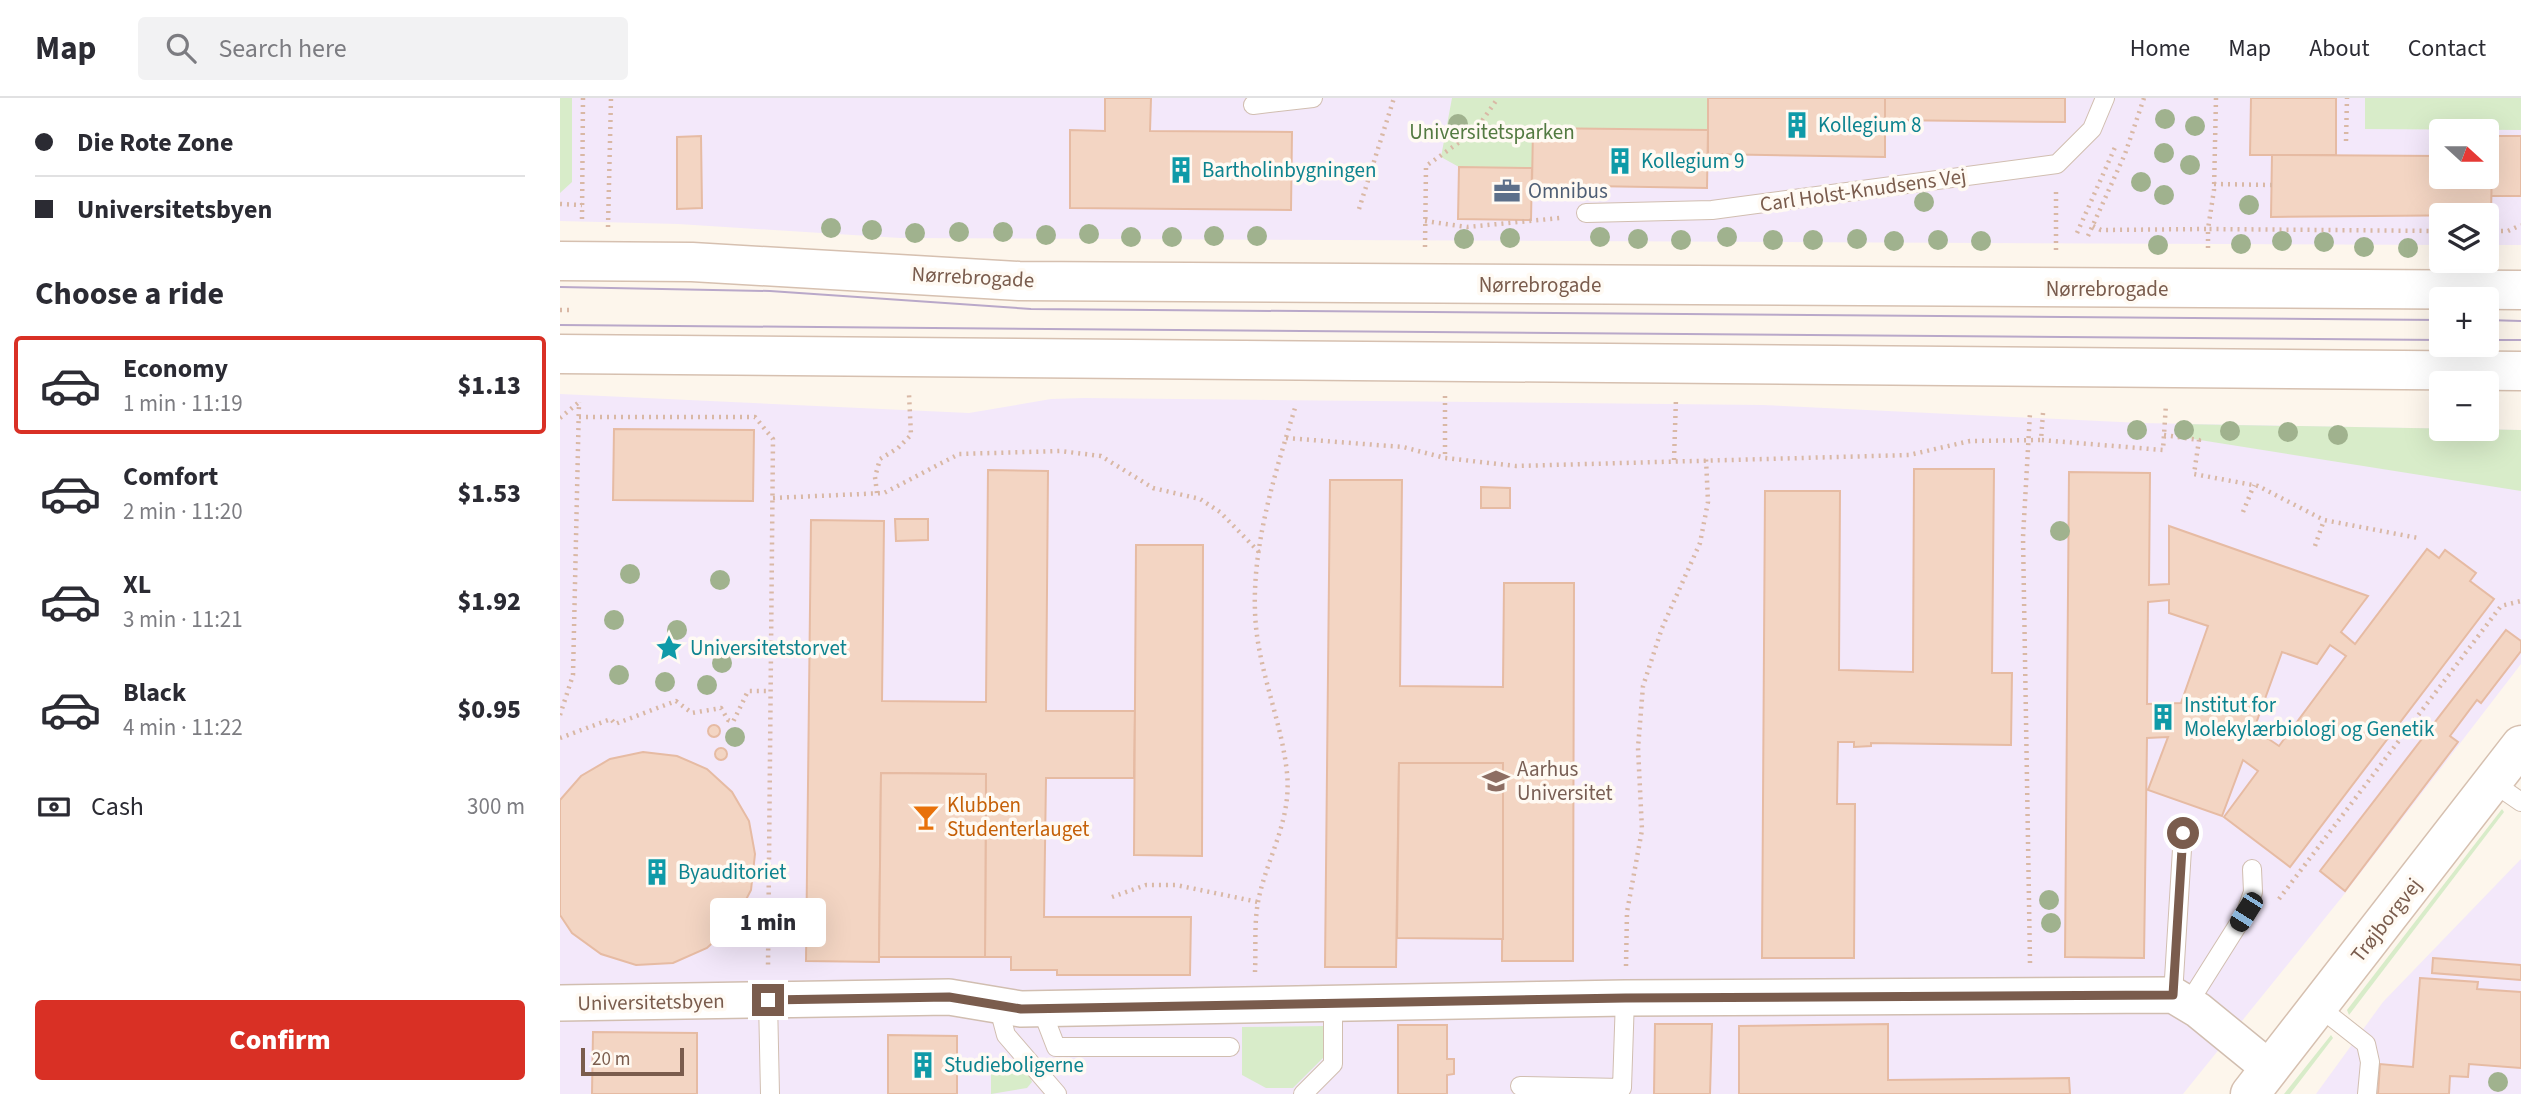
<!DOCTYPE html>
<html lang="en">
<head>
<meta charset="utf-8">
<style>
  body { margin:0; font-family:"Source Sans 3",sans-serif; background:#f2f2f3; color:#2b2b33; height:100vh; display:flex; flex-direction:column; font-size:26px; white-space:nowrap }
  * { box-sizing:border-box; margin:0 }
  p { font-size:23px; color:#7c7c81 }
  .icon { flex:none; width:38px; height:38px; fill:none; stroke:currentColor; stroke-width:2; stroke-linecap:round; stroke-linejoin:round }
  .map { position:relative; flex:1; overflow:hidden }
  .panel { display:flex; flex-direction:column; background:#fff; width:560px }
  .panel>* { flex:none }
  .hud { display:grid; align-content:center; height:154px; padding:0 35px; background:#fff }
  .needle { width:46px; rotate:111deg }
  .controls { position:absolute; left:1869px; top:21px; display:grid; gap:14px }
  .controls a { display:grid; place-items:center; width:70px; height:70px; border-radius:7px; background:#fff; box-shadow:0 7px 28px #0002; font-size:35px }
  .scale { position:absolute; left:21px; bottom:18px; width:103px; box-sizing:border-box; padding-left:7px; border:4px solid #7a5c4d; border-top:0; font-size:19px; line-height:24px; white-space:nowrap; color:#7a5c4d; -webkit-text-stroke:5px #fffaf3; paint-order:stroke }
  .end { position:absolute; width:32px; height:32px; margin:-16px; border:9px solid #7a5c4d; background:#fff; box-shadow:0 0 0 4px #fff }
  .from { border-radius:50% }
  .bubble { position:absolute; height:49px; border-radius:7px; background:#fff; box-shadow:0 7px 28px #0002; font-size:23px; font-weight:800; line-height:49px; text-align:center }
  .car { position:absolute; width:21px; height:42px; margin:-21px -10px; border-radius:9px; box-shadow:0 0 5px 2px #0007; background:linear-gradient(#222 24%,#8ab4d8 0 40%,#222 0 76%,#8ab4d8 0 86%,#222 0) }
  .hud b { display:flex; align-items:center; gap:24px; height:66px; font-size:26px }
  .hud b+b { border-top:2px solid #e1e1e2 }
  .hud i { width:18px; height:18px; background:#2b2b33 }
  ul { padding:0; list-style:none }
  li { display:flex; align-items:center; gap:21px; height:98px; margin:0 14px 10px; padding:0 21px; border:4px solid transparent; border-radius:7px }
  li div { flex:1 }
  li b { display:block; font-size:26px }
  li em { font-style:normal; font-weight:800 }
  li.current { border-color:#d93025 }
  li>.icon { width:63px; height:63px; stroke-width:1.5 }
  h2 { padding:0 35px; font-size:32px; line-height:84px }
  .pay { display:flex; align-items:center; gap:18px; height:77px; padding:0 35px; font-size:26px }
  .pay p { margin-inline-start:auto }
  .button { display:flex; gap:14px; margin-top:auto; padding:14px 35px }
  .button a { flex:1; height:80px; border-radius:7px; background:#d93025; color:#fff; font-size:28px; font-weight:800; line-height:80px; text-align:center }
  header { display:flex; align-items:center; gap:42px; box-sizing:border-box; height:98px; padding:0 35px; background:#fff; border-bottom:2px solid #e1e1e2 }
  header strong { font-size:33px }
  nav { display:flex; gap:38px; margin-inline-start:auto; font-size:24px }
  .search { width:490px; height:63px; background:#f2f2f3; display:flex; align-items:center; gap:18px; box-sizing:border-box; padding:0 24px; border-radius:7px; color:#7c7c81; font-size:26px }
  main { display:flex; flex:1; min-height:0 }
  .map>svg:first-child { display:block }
</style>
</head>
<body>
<header>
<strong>Map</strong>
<div class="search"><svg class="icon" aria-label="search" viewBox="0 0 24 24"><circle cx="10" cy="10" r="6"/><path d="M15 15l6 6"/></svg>Search here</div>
<nav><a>Home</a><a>Map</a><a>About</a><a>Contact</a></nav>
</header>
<main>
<section class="panel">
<div class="hud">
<b><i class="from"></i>Die Rote Zone</b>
<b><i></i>Universitetsbyen</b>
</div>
<h2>Choose a ride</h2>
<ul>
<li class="current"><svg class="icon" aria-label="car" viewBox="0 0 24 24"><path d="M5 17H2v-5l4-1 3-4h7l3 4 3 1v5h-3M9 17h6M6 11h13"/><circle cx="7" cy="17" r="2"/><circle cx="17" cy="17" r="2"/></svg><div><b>Economy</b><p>1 min · 11:19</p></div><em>$1.13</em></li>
<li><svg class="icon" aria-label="car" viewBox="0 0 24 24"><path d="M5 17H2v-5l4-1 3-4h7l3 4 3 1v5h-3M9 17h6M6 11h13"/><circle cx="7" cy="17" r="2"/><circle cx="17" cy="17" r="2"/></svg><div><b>Comfort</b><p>2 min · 11:20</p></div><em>$1.53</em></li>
<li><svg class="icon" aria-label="car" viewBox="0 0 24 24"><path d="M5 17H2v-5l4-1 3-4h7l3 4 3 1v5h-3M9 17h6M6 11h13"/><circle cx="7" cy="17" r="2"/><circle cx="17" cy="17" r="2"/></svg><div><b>XL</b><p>3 min · 11:21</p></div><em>$1.92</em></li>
<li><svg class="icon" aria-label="car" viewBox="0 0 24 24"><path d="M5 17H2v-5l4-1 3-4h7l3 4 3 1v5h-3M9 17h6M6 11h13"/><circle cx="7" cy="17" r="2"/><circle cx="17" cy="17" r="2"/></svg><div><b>Black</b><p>4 min · 11:22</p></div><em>$0.95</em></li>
</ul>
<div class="pay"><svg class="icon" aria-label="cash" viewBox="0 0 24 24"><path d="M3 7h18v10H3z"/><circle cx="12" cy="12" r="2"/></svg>Cash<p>300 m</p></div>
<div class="button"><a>Confirm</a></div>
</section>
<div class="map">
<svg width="1961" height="996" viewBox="0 0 1961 996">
  <rect width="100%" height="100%" fill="#fdf6ec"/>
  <g fill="#f3e8fa" fill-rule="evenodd">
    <path d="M0,0H1961V147H1927V117H1881V147L340,140L118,126L0,123ZM1881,33H1927V79H1881Z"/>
    <path d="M0,296L409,315L491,301L524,300L1203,307L1581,325L1961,332V566L1782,799L1623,996H0Z"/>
    <path d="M1961,761V996H1756L1823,904Z"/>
  </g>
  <g fill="#d8ecc9">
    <path d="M0,0H12V84L0,95Z"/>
    <path d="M892,0H1148V32L973,30L972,70L899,69L881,59Z"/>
    <path d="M1805,0H1961V32L1805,31Z"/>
    <path d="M1620,326L1961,332V393L1621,339Z"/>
    <path d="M1942,711L1944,714L1789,917L1787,912Z"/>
    <path d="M765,928L763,960L733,990H706L682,977V929Z"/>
    <path d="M1771,937L1773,940L1730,996H1724Z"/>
    <path d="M431,965L469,976L472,984L467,990L431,996Z"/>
  </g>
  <g fill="#f3d5c3" stroke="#e6bba3" stroke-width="2" fill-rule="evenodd">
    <path d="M545,0H591L590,33L732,34L731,112L510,110V32L545,33Z"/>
    <path d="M1148,0H1325V59L1148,56Z"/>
    <path d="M1325,0H1505V24L1325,22Z"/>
    <path d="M1691,0H1776V57H1690Z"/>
    <path d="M973,30L1148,32L1147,90L972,87Z"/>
    <path d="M141,38L142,110L117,111V39Z"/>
    <path d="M1932,38H1961V98H1931Z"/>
    <path d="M1712,57L1881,58V79H1927V58H1932L1931,120L1927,117L1711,119Z"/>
    <path d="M899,69L972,70L971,122L898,121Z"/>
    <path d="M54,331L194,332L193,403L53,402Z"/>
    <path d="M1354,371H1434L1432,575H1452L1451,647L1311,645V648L1294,649V644H1278L1277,706H1295L1294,860H1202L1205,393H1280L1279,572L1353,574Z"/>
    <path d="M428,372L488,373L486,613H575L574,680H486L484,819H631L630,877H497V872H451V859H425L426,676L321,675L319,864L246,863L251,422L324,423L322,603L426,604Z"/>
    <path d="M1509,374L1590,375L1589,487L1609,486V428L1808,498L1781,534L1795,546L1867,451L1879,460L1885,452L1916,475L1910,483L1934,501L1730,769L1664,719L1698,673L1683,662L1662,718L1588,692L1608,639L1587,640L1584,860L1505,859ZM1609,502V515L1648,528L1621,605L1587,606L1588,504ZM1770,547L1786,558L1719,648L1694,631L1722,554L1757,566Z"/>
    <path d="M770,382H842L840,588L943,589L944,485H1014L1013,863H942L943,665H839L836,869H765Z"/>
    <path d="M921,389L950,390V410H921Z"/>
    <path d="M335,421H368V442L336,443Z"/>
    <path d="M576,447H643L642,758L574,757Z"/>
    <path d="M1946,532L1961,543V553L1921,605L1917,602L1890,638L1898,644L1785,793L1760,773Z"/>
    <circle cx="154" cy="633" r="6"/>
    <circle cx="161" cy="656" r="6"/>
    <path d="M83,654L117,658L147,671L172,694L189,723L195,756L191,792L174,825L147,850L113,865L76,867L41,856L12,835L0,817V702L21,678L50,661Z"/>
    <path d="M839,665H943V841L837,840Z"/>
    <path d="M321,675L426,676L425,859H319Z"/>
    <path d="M1873,860L1961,867V882L1872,875Z"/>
    <path d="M1860,880L1918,884L1917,891L1961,894V970L1909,966L1908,979L1890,978L1889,996H1818L1820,966L1853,969Z"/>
    <path d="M1095,926H1152L1150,996H1094Z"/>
    <path d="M1328,926V982L1509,980L1510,996H1179V928Z"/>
    <path d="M838,927H887V961H894V976L887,977V996H838Z"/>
    <path d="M33,934L137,935V996H32Z"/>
    <path d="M328,937L397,938V996H328Z"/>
  </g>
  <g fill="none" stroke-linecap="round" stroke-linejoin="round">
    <defs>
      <g id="lane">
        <path d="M693,7L753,0"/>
        <path d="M1026,115L1152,112L1497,66L1532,31L1545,0"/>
        <path d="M1932,684L1961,704"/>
        <path d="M1613,897L1623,735"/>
        <path d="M208,902L210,996"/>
        <path d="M1628,906L1686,814L1693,794L1692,771"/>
        <path d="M438,907L446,937L497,996"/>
        <path d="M1759,909L1806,946L1810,964L1807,996"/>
        <path d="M481,910L496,949H670"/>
        <path d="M960,988L1062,990L1065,900"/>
        <path d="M743,996L773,966V905"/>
      </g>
      <path id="street" d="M0,905L389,899L461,911L1065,900L1613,897L1638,912L1709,970"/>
      <g id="secondary">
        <path d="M0,163L132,164L459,183L1961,192"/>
        <path d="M0,256L1961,273"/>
        <path d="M1690,996L1961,647"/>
      </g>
    </defs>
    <use href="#lane" stroke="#d1beb0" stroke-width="20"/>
    <use href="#street" stroke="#d1beb0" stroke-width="38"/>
    <use href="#secondary" stroke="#d6c0b0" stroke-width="41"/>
    <g stroke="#d9b8a5" stroke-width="4.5" stroke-dasharray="2 5" stroke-linecap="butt">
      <path d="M1656,0L1654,92L1648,131L1881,133"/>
      <path d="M1786,43L1787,0"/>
      <path d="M1654,86L1712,87"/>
      <path d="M0,106L22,107"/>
      <path d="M799,111L834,0"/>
      <path d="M22,121L23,0"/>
      <path d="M865,123L907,129L1000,120"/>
      <path d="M1533,128L1541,132L1648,131V154"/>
      <path d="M48,129L51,0"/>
      <path d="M1927,133H1948L1961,127"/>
      <path d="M1517,135L1556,47"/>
      <path d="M1528,138L1565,56L1584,0"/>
      <path d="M865,149L866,68L915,33L938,0"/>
      <path d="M1496,152V91"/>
      <path d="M0,212H9"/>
      <path d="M885,298V360"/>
      <path d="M1483,315L1481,342L1603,352L1606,306"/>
      <path d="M19,319H195L213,341L208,870"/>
      <path d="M0,320L18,305"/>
      <path d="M1604,337L1639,342L1634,376L1698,388L1764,422L1858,440"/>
      <path d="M726,340L843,349L885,360L956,368L1349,357L1410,343L1481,342"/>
      <path d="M1114,362L1116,300"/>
      <path d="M317,395L315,379L320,361L338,350L351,337L349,296"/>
      <path d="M213,400L324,395L399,356L500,353L541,358L593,390L640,401L660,414L699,454"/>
      <path d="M1683,414L1694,387"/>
      <path d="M1755,448L1764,422"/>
      <path d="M0,617L13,577L19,304"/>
      <path d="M0,640L51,621L55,626L116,603L132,615L161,610L168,622L173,624L188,593H208"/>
      <path d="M552,799L586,787H616L698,804"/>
      <path d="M1719,801L1941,508L1961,503"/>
      <path d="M1470,865L1463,439L1470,315"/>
      <path d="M1066,868L1067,814L1082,732L1078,650L1083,588L1102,530L1140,445L1148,404L1146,361"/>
      <path d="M695,874C696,851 694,826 698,804C706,761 732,723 727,675C722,626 701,579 696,529C689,456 714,379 735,310"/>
    </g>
    <use href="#lane" stroke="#fff" stroke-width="18"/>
    <use href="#street" stroke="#fff" stroke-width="35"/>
    <use href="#secondary" stroke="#fff" stroke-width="38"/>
    <g stroke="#b9a8c9" stroke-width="2">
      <path d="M0,189L210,193L471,211L1881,222"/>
      <path d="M1927,222L1961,223"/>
      <path d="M0,227L1881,242"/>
      <path d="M1927,242H1961"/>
    </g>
  </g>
  <g fill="#a0b28e">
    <circle cx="1605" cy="21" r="10"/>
    <circle cx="898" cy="26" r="10"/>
    <circle cx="1635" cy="28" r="10"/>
    <circle cx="1604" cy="55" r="10"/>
    <circle cx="1630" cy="67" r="10"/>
    <circle cx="1581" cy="84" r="10"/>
    <circle cx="1604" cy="97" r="10"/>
    <circle cx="1364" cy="104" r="10"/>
    <circle cx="1689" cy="107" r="10"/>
    <circle cx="271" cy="130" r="10"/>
    <circle cx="312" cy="132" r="10"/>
    <circle cx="399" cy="134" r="10"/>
    <circle cx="443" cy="134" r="10"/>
    <circle cx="355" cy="135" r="10"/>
    <circle cx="529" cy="136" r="10"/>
    <circle cx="486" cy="137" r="10"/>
    <circle cx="654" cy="138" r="10"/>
    <circle cx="697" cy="138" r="10"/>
    <circle cx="571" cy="139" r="10"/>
    <circle cx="612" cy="139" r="10"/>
    <circle cx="1040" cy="139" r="10"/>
    <circle cx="1167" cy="139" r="10"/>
    <circle cx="950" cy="140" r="10"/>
    <circle cx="904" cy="141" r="10"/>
    <circle cx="1078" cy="141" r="10"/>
    <circle cx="1297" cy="141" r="10"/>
    <circle cx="1121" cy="142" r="10"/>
    <circle cx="1213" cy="142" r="10"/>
    <circle cx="1253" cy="142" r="10"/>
    <circle cx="1378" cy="142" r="10"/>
    <circle cx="1334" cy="143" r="10"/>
    <circle cx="1421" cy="143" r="10"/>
    <circle cx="1722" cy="143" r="10"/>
    <circle cx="1764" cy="144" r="10"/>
    <circle cx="1681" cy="146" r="10"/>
    <circle cx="1598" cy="147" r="10"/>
    <circle cx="1804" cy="149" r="10"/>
    <circle cx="1848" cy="150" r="10"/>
    <circle cx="1577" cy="332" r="10"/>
    <circle cx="1624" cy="332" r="10"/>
    <circle cx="1670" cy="333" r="10"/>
    <circle cx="1728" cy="334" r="10"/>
    <circle cx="1778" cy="337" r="10"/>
    <circle cx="1500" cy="433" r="10"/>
    <circle cx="70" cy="476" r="10"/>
    <circle cx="160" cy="482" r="10"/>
    <circle cx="54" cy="522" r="10"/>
    <circle cx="117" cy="532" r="10"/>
    <circle cx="162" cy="565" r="10"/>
    <circle cx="59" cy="577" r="10"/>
    <circle cx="105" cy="584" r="10"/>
    <circle cx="147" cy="587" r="10"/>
    <circle cx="175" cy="639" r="10"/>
    <circle cx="1489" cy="802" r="10"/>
    <circle cx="1491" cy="825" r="10"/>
    <circle cx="1938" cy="984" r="10"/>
  </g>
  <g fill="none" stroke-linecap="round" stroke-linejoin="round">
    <path stroke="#7a5c4d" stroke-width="9" d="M208,902L389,899L461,911L1065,900L1613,897L1623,735"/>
  </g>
  <defs>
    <symbol id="building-bare" viewBox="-9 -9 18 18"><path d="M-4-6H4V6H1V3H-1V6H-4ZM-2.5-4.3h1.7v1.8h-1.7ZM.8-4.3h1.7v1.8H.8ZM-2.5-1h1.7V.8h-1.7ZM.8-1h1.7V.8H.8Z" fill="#0f9aa8" stroke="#fffaf3" stroke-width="2.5" paint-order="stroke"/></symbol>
    <symbol id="office-bare" viewBox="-9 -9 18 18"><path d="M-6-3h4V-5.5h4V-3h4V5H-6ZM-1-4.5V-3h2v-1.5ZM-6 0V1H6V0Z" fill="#5c6f8a" stroke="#fffaf3" stroke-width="2.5" paint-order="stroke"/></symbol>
    <symbol id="sight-bare" viewBox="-9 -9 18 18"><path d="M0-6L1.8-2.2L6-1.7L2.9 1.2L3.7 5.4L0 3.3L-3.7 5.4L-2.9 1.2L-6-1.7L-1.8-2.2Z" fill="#0f9aa8" stroke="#fffaf3" stroke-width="2.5" paint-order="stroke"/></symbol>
    <symbol id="university-bare" viewBox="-9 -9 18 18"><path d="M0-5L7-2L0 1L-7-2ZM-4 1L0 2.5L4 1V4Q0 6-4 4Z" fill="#8d6e63" stroke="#fffaf3" stroke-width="2.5" paint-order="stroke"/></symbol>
    <symbol id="bar-bare" viewBox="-9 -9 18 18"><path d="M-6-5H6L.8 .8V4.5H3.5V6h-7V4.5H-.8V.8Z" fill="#e8710a" stroke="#fffaf3" stroke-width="2.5" paint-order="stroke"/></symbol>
  </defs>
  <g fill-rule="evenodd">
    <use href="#building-bare" x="1218" y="8" width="38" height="38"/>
    <use href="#building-bare" x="1041" y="44" width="38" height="38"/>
    <use href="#building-bare" x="602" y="53" width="38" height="38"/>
    <use href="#office-bare" x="928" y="74" width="38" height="38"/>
    <use href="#sight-bare" x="90" y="531" width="38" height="38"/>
    <use href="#building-bare" x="1584" y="600" width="38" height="38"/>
    <use href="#university-bare" x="917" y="664" width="38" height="38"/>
    <use href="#bar-bare" x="347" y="700" width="38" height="38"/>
    <use href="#building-bare" x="78" y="755" width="38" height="38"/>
    <use href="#building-bare" x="344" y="948" width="38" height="38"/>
  </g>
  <g text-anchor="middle" stroke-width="7" stroke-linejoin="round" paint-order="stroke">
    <g font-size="21" fill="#0d838f" stroke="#fffaf3" text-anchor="start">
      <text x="1258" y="34">Kollegium 8</text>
      <text x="1081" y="70">Kollegium 9</text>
      <text x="642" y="79">Bartholinbygningen</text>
      <text x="130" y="557">Universitetstorvet</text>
      <text x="1624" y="614">Institut for<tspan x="1624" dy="24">Molekylærbiologi og Genetik</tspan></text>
      <text x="118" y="781">Byauditoriet</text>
      <text x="384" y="974">Studieboligerne</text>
    </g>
    <g font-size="21" fill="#537a41" stroke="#fffaf3">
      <text x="932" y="41">Universitetsparken</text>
    </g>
    <g font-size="21" fill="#7a5c4d" stroke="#fffaf3">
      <text transform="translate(1303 92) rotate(-8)" y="7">Carl Holst-Knudsens Vej</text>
      <text transform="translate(413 179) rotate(3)" y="7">Nørrebrogade</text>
      <text x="980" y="194">Nørrebrogade</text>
      <text x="1547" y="198">Nørrebrogade</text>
      <text transform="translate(1826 822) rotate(-52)" y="7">Trøjborgvej</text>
      <text transform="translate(91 904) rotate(-1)" y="7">Universitetsbyen</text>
    </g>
    <g font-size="21" fill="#4e5e75" stroke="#fffaf3" text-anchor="start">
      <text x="968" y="100">Omnibus</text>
    </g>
    <g font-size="21" fill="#785e54" stroke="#fffaf3" text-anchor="start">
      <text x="957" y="678">Aarhus<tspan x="957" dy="24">Universitet</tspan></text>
    </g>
    <g font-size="21" fill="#c56008" stroke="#fffaf3" text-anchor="start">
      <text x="387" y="714">Klubben<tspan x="387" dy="24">Studenterlauget</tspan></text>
    </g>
  </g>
</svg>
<div class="controls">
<a><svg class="needle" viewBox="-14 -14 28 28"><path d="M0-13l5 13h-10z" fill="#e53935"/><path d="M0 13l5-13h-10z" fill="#7c7c81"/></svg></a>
<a><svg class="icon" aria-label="layers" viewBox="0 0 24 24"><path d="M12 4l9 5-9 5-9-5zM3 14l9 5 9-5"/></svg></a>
<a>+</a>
<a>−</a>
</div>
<div class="scale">20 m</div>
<i class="end from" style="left:1623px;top:735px"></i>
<i class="end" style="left:208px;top:902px"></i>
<div class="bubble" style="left:150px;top:800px;width:116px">1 min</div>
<i class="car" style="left:1686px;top:814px;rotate:212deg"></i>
</div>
</main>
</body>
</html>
